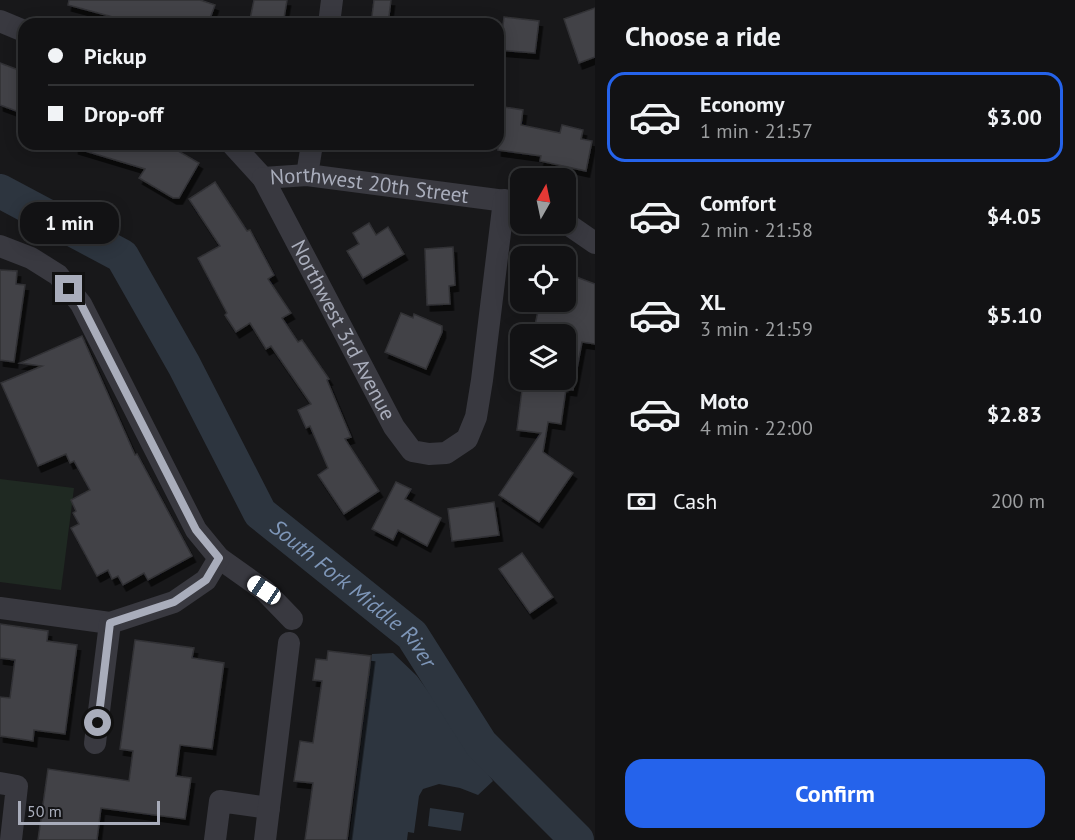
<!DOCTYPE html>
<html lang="en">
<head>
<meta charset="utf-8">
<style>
  body { margin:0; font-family:"PT Sans",sans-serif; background:#1b1b1d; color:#f1f3f6; height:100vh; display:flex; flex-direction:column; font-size:22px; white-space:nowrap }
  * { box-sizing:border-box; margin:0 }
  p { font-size:20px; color:#9c9ea0 }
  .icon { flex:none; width:33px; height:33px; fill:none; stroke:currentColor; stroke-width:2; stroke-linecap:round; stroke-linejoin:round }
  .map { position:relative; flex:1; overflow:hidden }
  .side { display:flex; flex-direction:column; background:#121214; width:480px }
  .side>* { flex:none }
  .hud { position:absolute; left:18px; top:18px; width:486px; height:132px; border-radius:18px; box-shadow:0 3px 15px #0003,0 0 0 2px #313234; display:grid; align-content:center; height:132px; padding:0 30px; background:#121214 }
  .needle { width:39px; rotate:9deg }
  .buttons { position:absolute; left:510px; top:168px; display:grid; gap:12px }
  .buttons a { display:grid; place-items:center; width:66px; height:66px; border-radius:12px; background:#121214; box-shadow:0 3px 15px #0003,0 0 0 2px #313234; font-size:30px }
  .scale { position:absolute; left:18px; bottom:15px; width:142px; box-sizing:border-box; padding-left:6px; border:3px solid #a9adbb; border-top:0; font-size:16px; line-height:21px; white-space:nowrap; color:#a9adbb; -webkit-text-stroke:4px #131315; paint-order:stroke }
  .end { position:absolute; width:27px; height:27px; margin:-14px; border:8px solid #a9adbb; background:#111; box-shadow:0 0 0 3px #111 }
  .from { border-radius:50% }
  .bubble { position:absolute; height:42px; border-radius:18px; background:#121214; box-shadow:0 3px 15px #0003,0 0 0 2px #313234; font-size:20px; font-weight:800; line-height:42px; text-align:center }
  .car { position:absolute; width:18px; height:36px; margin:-18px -9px; border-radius:8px; box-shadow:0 0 4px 2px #0007; background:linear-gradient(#fff 24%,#345 0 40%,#fff 0 76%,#345 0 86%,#fff 0) }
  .hud b { display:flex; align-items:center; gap:21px; height:57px; font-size:22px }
  .hud b+b { border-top:2px solid #313234 }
  .hud i { width:15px; height:15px; background:#f1f3f6 }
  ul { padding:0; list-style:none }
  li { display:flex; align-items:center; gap:18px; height:90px; margin:0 12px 9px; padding:0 18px; border:3px solid transparent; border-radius:18px }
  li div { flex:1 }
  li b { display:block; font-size:22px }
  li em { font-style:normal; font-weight:800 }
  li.on { border-color:#2563eb }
  li>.icon { width:54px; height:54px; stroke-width:1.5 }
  h2 { padding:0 30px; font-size:27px; line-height:72px }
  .pay { display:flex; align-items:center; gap:15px; height:66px; padding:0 30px; font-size:22px }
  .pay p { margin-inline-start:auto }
  .primary-button { display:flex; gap:12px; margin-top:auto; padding:12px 30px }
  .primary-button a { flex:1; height:69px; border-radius:18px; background:#2563eb; color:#fff; font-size:24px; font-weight:800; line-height:69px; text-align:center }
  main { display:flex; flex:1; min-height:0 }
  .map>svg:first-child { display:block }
</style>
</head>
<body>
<main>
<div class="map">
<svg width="595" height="840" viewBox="0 0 595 840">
  <defs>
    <filter id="shadow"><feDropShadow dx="3.5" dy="6" stdDeviation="0" flood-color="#0009"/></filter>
  </defs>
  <rect width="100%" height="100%" fill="#18181a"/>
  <path fill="#1f2922" d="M0,479L74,488L61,590L0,582Z"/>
  <g fill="#2d353f">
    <path d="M393,653L417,676L493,781L478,795L460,788L439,784L423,789L419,796L414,833L408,832L407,840H349L372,654Z"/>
    <path d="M430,808L464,813L461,831L428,826Z"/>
  </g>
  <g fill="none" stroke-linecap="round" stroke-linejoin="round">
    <path stroke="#2d353f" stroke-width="34" id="s1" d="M0,191L122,256L184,365L260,513L412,635L481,744L577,840"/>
  </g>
  <g fill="#424247" stroke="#323236" stroke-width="1.5" filter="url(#shadow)">
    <path d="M69,0H200L215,5L208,24H139L68,5Z"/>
    <path d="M254,0H287L283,24H249Z"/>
    <path d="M374,0H391L388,24H371Z"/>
    <path d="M595,8V57L579,63L564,19Z"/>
    <path d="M504,17L539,21L535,53L498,50V32L502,33Z"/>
    <path d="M0,63L24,72V114L0,105Z"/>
    <path d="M498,106L523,110L521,125L560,133L562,125L583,130L581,139L592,141L586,171L540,161L541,156L498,150Z"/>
    <path d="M75,144H166L199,163L179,198H173L139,178L145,169L75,148Z"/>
    <path d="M215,182L247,231L250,230L274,275L268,279L291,313L282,318L298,342L302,340L329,379L327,380L351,437L345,439L379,491L344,514L318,475L328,468L310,426L306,428L298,410L311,404L271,346L266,349L250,323L236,332L225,315L227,313L198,258L220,246L189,199Z"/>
    <path d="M369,223L376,235L388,227L404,254L363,278L347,251L359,244L353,233Z"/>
    <path d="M453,247L455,285L449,286L450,304L427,305L425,249Z"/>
    <path d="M0,270L17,271L16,284L25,285L14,362L0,360Z"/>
    <path d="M566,273L595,284V344L582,342L573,390L566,389L561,424L548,422L543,452L573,473L539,522L499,495L541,433L517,430L523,382L566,388V334H533L540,302H566Z"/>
    <path d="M401,313L413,318L414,314L442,326V332L426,369L385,352Z"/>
    <path d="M82,336L135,455L137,454L192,556L148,580L144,573L123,585L118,576L112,579L108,570L97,576L71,528L79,524L73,513L76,511L71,500L90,490L74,461L70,463L66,454L38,466L1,383L42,366L20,363Z"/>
    <path d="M396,482L411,489L405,499L441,518L427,546L398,530L393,540L372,529Z"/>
    <path d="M494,502L499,535L452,541L448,509Z"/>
    <path d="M522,553L553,597L530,613L499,569Z"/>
    <path d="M0,624L48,631L47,641L77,645L65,734L34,730L33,741L0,736V697L10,698L15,660L0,658Z"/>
    <path d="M135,640L194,648L192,658L224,663L212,749L180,745L176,776L191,778L185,819L101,808L97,840H38L48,769L129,781L133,751L120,749Z"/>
    <path d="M328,651L371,656L347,840H305L313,783L294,781L300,741L313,743L322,681L313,680L316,659L327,660Z"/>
  </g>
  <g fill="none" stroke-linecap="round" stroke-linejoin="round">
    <g stroke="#393940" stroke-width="22">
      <path d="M0,21L24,31"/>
      <path d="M329,24L332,0"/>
      <path id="s2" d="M232,144L263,178L307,175L520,203"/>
      <path d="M307,175L312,144"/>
      <path id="s3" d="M263,178L394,427L412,451L429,454L446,453L467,439L476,417L482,380L504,200"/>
      <path d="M566,223L595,243"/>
      <path d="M0,246L31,258L58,275L81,304L196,530L219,558L264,590L292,619"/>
      <path d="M0,608L110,623L174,602L206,580L219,558"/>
      <path d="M95,743L110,623"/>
      <path d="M0,783L17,786L11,840"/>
      <path d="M215,840L220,801L269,808"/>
      <path d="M265,840L289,643"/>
    </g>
  </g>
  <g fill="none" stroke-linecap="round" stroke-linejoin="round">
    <path stroke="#a9adbb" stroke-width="8" d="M69,289L81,304L196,530L219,558L206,580L174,602L110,623L98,723"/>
  </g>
  <g text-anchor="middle" stroke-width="4.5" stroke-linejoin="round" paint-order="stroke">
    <g font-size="21" fill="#a9adbb" stroke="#131315">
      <text dy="7" stroke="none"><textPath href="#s2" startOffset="153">Northwest 20th Street</textPath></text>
      <text dy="7" stroke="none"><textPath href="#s3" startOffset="172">Northwest 3rd Avenue</textPath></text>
    </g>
    <g font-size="22" font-style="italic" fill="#7e96b8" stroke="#131315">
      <text dy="8" stroke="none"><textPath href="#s1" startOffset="554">South Fork Middle River</textPath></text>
    </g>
  </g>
</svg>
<div class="buttons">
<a><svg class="needle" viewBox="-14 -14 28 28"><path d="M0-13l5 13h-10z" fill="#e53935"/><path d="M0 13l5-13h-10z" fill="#9c9ea0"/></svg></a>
<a><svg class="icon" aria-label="locate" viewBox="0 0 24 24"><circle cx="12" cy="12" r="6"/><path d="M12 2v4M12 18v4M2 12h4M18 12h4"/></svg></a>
<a><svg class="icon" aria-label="layers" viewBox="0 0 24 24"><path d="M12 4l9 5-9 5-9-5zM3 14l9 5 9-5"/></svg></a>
</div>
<div class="scale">50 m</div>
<i class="end from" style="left:98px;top:723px"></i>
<i class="end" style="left:69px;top:289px"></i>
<div class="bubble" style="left:20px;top:202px;width:99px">1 min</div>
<i class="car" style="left:264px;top:590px;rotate:304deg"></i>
<div class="hud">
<b><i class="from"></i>Pickup</b>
<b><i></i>Drop-off</b>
</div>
</div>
<section class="side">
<h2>Choose a ride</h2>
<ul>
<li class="on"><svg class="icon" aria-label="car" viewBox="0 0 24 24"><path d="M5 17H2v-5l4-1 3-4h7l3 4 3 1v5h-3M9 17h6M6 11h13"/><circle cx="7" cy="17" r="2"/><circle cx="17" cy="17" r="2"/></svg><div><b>Economy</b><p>1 min · 21:57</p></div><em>$3.00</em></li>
<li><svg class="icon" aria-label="car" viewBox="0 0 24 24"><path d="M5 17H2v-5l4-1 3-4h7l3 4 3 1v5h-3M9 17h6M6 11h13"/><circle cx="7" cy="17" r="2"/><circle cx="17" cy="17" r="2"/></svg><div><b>Comfort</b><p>2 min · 21:58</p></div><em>$4.05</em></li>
<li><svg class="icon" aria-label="car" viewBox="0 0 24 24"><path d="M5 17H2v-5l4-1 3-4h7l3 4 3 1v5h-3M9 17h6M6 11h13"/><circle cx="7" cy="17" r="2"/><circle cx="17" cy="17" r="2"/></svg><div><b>XL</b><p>3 min · 21:59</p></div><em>$5.10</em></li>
<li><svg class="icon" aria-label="car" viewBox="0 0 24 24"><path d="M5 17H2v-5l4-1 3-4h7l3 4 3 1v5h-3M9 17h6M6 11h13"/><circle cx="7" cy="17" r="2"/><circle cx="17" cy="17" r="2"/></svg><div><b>Moto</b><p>4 min · 22:00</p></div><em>$2.83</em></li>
</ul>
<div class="pay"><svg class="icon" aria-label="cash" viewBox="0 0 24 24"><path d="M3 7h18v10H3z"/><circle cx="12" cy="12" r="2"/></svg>Cash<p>200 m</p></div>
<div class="primary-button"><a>Confirm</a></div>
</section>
</main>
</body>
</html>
